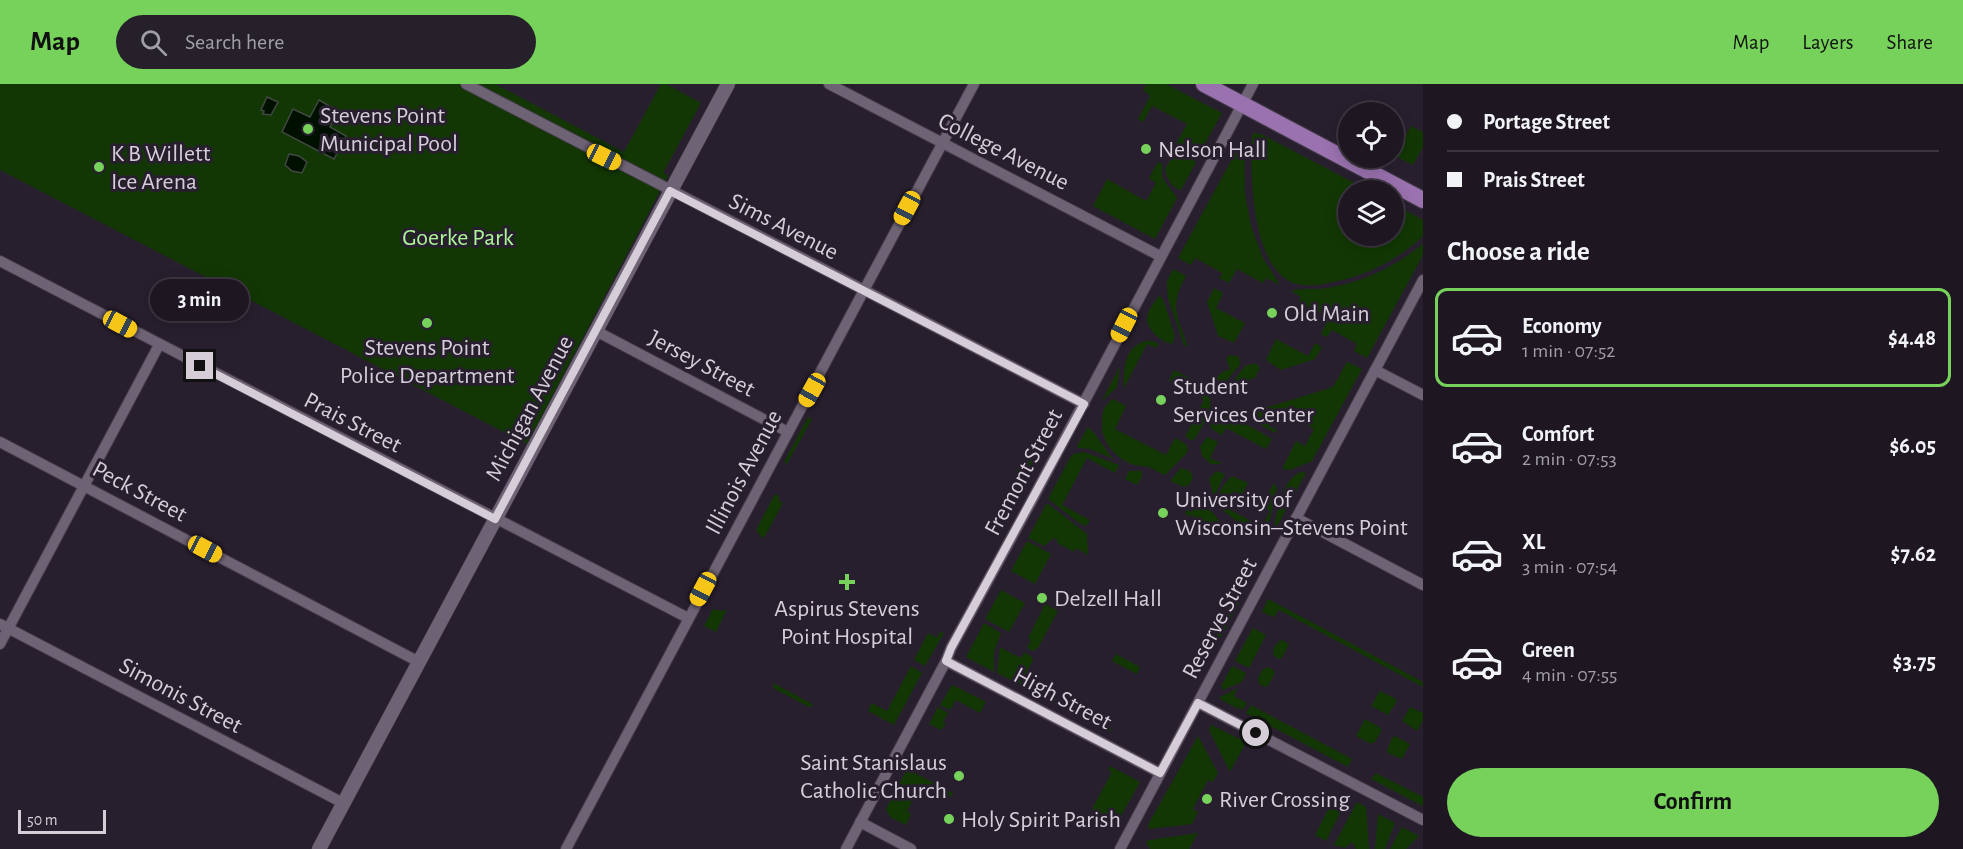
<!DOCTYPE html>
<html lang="en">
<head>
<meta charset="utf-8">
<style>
  body { margin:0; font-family:"Alegreya Sans",sans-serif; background:#26202a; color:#f1f3f6; height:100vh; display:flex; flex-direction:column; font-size:22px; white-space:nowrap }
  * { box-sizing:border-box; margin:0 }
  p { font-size:20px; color:#a19fa5 }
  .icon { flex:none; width:33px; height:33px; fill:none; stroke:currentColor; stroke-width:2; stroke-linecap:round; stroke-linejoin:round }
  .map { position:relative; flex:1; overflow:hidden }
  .sheet { display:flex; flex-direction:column; background:#1e1722; width:540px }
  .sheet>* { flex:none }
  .top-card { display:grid; align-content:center; height:132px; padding:0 24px; background:#1e1722 }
  .controls { position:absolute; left:1338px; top:18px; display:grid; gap:12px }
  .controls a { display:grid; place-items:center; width:66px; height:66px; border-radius:50%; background:#1e1722; box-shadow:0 3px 15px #0003,0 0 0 2px #3c3640; font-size:30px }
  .scale { position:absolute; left:18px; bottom:15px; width:88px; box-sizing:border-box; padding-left:6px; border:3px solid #d5ced9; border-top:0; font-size:16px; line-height:21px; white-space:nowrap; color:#d5ced9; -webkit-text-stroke:4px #281f2e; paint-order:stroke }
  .end { position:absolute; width:27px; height:27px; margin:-14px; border:8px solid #d5ced9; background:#111; box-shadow:0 0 0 3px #111 }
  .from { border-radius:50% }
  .bubble { position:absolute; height:42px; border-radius:21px; background:#1e1722; box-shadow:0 3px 15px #0003,0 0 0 2px #3c3640; font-size:20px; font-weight:700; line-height:42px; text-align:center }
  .car { position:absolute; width:18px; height:36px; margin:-18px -9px; border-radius:8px; box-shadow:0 0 4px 2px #0007; background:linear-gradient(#f5c518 24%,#345 0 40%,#f5c518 0 76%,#345 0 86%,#f5c518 0) }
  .top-card b { display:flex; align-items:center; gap:21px; height:57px; font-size:22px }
  .top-card b+b { border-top:2px solid #3c3640 }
  .top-card i { width:15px; height:15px; background:#f1f3f6 }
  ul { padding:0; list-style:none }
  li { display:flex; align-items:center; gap:18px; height:99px; margin:0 12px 9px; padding:0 12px; border:3px solid transparent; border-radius:12px }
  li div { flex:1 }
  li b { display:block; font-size:22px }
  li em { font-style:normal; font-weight:700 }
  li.on { border-color:#76d25a }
  li>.icon { width:54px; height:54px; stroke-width:1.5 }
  h2 { padding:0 24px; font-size:27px; line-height:72px }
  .primary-button { display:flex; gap:12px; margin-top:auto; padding:12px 24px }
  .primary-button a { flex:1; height:69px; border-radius:36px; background:#76d25a; color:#111; font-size:24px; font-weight:700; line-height:69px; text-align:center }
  header { display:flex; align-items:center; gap:36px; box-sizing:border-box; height:84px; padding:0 30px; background:#76d25a; color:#111 }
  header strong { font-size:28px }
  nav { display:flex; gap:33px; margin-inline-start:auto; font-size:21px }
  .search { width:420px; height:54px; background:#26202a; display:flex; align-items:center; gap:15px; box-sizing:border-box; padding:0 21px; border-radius:33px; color:#a19fa5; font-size:22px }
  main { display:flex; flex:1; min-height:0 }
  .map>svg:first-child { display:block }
</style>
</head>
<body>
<header>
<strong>Map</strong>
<div class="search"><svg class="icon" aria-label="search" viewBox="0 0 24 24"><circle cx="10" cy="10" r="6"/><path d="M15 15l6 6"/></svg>Search here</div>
<nav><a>Map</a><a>Layers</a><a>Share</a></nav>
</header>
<main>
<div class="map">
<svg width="1423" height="765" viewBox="0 0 1423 765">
  <rect width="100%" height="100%" fill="#281f2e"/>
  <g fill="#123704">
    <path d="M0,0H495L624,68L661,0H666L701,19L663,89L668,92L527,360L0,86Z"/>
    <path d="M1146,0H1166L1222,29L1198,72C1186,67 1176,63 1166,73L1162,71L1170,57L1176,60L1187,40L1152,22L1143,38L1138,35L1150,12L1143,6Z"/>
    <path d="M1411,42L1423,48V63L1413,81L1395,72Z"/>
    <path d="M1255,49L1261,50L1368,106H1348V152H1394V120L1423,136V152C1400,174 1370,190 1338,197C1324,200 1308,204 1293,199C1251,182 1250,88 1252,51Z"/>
    <path d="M1244,53L1245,110L1251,142L1263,174L1280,201L1266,194L1263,199L1237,185L1229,199L1219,194L1222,189L1195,174L1191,181L1178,174Z"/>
    <path d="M1177,71L1186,72L1196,78L1181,106C1171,104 1167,94 1165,85L1171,75Z"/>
    <path d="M1158,78L1163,80C1158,96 1170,102 1177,114L1155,155L1093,122L1107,95L1146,117L1156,99L1149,94Z"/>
    <path d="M1423,160V171L1367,274L1354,267L1357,260L1332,246L1327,253L1321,250L1329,234L1299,218L1301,213L1291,207C1301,203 1316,206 1327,204C1364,198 1394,183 1423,160Z"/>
    <path d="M1173,185L1186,192C1169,223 1177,231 1188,263L1184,261L1168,215L1167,202V197Z"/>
    <path d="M1214,204L1223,209L1216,224L1245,239L1234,259L1218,252L1207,218Z"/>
    <path d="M1159,212L1163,215L1175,252L1172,260C1161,258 1147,246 1147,234C1147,227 1155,217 1159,212Z"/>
    <path d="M1276,255L1308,272L1315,259L1322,263L1315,275L1281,286L1266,276Z"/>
    <path d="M1146,257H1152L1159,260L1156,264L1147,260L1124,304C1123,285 1124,263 1146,257Z"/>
    <path d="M1231,271L1239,273L1240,281L1221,303L1217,293L1222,288L1230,285L1226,274Z"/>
    <path d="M1347,278L1362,285L1312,377L1290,386L1282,385L1296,357L1305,362L1314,345L1278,325L1269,342L1277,346L1275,349L1252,336L1255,327L1333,303Z"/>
    <path d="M1255,279L1260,283L1255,294L1235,300L1238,311L1226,312V307L1245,282Z"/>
    <path d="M1120,282L1117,303L1102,317Z"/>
    <path d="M1174,286L1195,297L1197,300L1193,309L1169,297Z"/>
    <path d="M1205,307C1219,319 1202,342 1195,355L1191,356L1185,353L1204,316L1200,313Z"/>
    <path d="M1113,315L1126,322L1115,345L1166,371L1175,354L1186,360L1188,364L1187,369L1165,391C1159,389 1154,385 1148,383C1144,382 1139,382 1134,381C1116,375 1101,358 1102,339C1102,328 1103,322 1113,315Z"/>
    <path d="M1221,330H1228L1272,355L1266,365L1226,344L1222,351L1213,346L1210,342L1217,333Z"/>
    <path d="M808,333L812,335L787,380L784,378Z"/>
    <path d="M1088,343L1094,349L1113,375L1090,365L1078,364L1077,362Z"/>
    <path d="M1207,353L1218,358L1210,374L1223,380H1211L1202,372L1200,363Z"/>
    <path d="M1084,368L1119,381L1115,389L1087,374L1062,421L1090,436L1086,442L1079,439L1048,415L1071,372L1074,370Z"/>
    <path d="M1028,373L1036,377L1022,404C1014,398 1014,390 1019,381L1023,382Z"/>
    <path d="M1181,384L1190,387L1193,393L1189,401L1184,403L1170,397Z"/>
    <path d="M1129,387H1142V393L1137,401L1125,395Z"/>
    <path d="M1216,387L1225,390L1216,409L1213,410L1209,395Z"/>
    <path d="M1301,388L1306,389L1276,444H1274C1276,428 1284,393 1301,388Z"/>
    <path d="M1232,392L1248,399L1242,411L1234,407L1225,423L1253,438L1250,444L1238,438L1217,422C1215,412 1224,399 1232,392Z"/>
    <path d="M1274,399L1277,404L1268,444L1267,446L1259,445L1258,441L1262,442L1270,427L1262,422Z"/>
    <path d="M775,410L779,412V417L783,419L765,452L762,454L756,446Z"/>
    <path d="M1196,418L1212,428L1226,445V450L1199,435L1197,439L1192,437L1194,433L1190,431L1186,433L1187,431L1185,429L1187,426L1191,428Z"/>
    <path d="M1047,419L1087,450L1088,471L1076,464L1074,468L1057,459L1058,457L1054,454L1044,462L1028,454Z"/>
    <path d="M1027,457L1051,470L1035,500L1011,487Z"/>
    <path d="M1001,506L1025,519L1009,548L985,535Z"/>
    <path d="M1268,515L1423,598V603L1279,526L1274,533L1262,528Z"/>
    <path d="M1235,517L1239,519L1216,562L1212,560Z"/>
    <path d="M1045,520L1058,527L1038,564L1033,567L1027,564L1031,556L1028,554Z"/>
    <path d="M713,525L721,527L727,525L716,548L704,542Z"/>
    <path d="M984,539L1001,549L994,568V588L966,573Z"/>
    <path d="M1253,544L1266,551L1249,584L1235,577Z"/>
    <path d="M940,548L944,549L925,582L914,576L928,549L937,554Z"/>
    <path d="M1282,556L1289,560L1282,574L1279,575L1274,572C1271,566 1277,557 1282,556Z"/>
    <path d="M1000,563L1018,573H1022L1024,568L1032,573L1033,576L1025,591L1026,594L1032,598L1029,605L997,589Z"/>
    <path d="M1116,570L1140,583L1137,590L1112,577Z"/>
    <path d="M911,582L922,589L894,641L868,627L872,619L887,627Z"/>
    <path d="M1232,582L1246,589L1242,598L1223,606L1221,602Z"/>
    <path d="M1269,583L1275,588L1268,602L1265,603L1260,601L1258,594L1263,585Z"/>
    <path d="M773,599L814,621L809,623L775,605L773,603Z"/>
    <path d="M952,601L986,618L980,629L956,616L950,626L940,621Z"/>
    <path d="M1238,604L1234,612L1247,619L1243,626L1239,623L1238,625L1220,615V613Z"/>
    <path d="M1380,607L1396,615V619L1388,631L1371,622Z"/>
    <path d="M1047,611L1111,644V648L1046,614Z"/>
    <path d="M1251,621L1352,675L1348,683L1246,629Z"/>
    <path d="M938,623L948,629L943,638L946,640L941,646L929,640Z"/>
    <path d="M1410,623L1423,629V636L1417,647L1402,637Z"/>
    <path d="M1365,635L1381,644V648L1374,659H1369L1356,652Z"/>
    <path d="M1211,641L1246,658L1230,688L1209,646Z"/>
    <path d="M1198,652L1218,689L1213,698L1208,696L1193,725L1198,728L1192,740L1149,745L1148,741Z"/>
    <path d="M1395,652L1410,660L1402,675L1388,669L1387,666L1392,654Z"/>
    <path d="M1110,682L1140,698L1117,739L1092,725L1112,688L1108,686Z"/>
    <path d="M907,685L953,709L951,713L928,701L923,709L918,707L907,727L911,730L906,741L890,733L886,725Z"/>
    <path d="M1376,689L1423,713V722L1371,695Z"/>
    <path d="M1333,716L1344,721L1326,757L1315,751Z"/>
    <path d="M1357,718L1366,723L1369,765H1356L1352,758L1345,764L1334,761Z"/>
    <path d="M1378,730L1395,739L1385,765H1375Z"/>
    <path d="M1402,743L1419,752L1406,765H1390Z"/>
    <path d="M1198,749L1189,765H1150L1146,759L1149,756Z"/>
  </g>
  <g fill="#001000" stroke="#404941" stroke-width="1.5">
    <path d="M267,13L278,18L271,31L263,30L264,27L261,26Z"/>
    <path d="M319,16L338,27L330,43L346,52L334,75L282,48L293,25L310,33Z"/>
    <path d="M289,70L299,72L307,78L302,89L292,87L285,81Z"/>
  </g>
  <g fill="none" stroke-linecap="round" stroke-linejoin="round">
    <defs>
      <g id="minor">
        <path d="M466,0L1084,320"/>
        <path d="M829,0L1160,172"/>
        <path d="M0,177L688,534"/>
        <path d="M596,247L788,348"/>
        <path d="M1375,286L1423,311"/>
        <path d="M0,358L419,578"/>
        <path d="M1296,434L1423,501"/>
        <path d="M0,540L343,719"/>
        <path d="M0,560L159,261"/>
        <path d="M946,577L1160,689"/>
        <path d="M1198,619L1423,736"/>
        <path d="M860,738L911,765"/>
        <path d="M566,765L974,0"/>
        <path d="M846,765L946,577L951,564L1031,418L1253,0"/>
        <path d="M1120,765L1423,196"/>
      </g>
      <path id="tertiary" d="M319,765L728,0"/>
      <path id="primary" d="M1204,0L1423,116"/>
    </defs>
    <use href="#minor" stroke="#443b49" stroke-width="12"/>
    <use href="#tertiary" stroke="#443b49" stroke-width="15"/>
    <use href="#primary" stroke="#443b49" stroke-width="18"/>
    <use href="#minor" stroke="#6e6375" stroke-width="10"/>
    <use href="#tertiary" stroke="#6e6375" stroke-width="14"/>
    <use href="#primary" stroke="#9a72af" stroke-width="16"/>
  </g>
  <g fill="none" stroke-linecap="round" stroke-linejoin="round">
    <path stroke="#d5ced9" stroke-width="8" d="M200,282L495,435L670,107L1084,320L951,564L946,577L1160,689L1198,619L1256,649"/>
  </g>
  <g fill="#76d25a" stroke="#281f2e" stroke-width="2">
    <circle cx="308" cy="45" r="6"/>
    <circle cx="1146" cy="65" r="6"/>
    <circle cx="99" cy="83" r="6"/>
    <circle cx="1272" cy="229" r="6"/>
    <circle cx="427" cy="239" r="6"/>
    <circle cx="1161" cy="316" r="6"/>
    <circle cx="1163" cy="429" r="6"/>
    <path d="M844 489h6v6h6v6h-6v6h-6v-6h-6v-6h6z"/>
    <circle cx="1042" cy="514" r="6"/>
    <circle cx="959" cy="692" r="6"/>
    <circle cx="1207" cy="715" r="6"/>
    <circle cx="949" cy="735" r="6"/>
  </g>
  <g text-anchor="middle" stroke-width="6" stroke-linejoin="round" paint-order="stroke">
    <g font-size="24" fill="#d5ced9" stroke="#281f2e" text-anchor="start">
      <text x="320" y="39">Stevens Point<tspan x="320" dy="28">Municipal Pool</tspan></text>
      <text x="1158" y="73">Nelson Hall</text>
      <text x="111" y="77">K B Willett<tspan x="111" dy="28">Ice Arena</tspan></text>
      <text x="1284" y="237">Old Main</text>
      <text x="427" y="271" text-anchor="middle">Stevens Point<tspan x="427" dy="28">Police Department</tspan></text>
      <text x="1173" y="310">Student<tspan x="1173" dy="28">Services Center</tspan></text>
      <text x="1175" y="423">University of<tspan x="1175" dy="28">Wisconsin–Stevens Point</tspan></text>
      <text x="1054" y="522">Delzell Hall</text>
      <text x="847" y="532" text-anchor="middle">Aspirus Stevens<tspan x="847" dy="28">Point Hospital</tspan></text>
      <text x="947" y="686" text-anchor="end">Saint Stanislaus<tspan x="947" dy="28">Catholic Church</tspan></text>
      <text x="1219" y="723">River Crossing</text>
      <text x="961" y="743">Holy Spirit Parish</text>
    </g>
    <g font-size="24" fill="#d5ced9" stroke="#281f2e">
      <text transform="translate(1004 67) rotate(27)" y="8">College Avenue</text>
      <text transform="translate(784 142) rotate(27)" y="8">Sims Avenue</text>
      <text transform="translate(702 279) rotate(28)" y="8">Jersey Street</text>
      <text transform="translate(529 324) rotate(-62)" y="8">Michigan Avenue</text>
      <text transform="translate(353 338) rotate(27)" y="8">Prais Street</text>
      <text transform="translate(743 388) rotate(-62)" y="8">Illinois Avenue</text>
      <text transform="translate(1023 388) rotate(-62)" y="8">Fremont Street</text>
      <text transform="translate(140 407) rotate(28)" y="8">Peck Street</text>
      <text transform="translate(1219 534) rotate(-62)" y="8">Reserve Street</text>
      <text transform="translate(181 611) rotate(28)" y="8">Simonis Street</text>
      <text transform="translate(1063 614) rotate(28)" y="8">High Street</text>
    </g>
    <g font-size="24" fill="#acf597" stroke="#281f2e">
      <text x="458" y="161">Goerke Park</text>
    </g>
  </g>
</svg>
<div class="controls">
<a><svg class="icon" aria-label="locate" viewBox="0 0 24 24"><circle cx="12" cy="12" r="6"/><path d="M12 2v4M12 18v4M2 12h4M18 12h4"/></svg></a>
<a><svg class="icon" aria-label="layers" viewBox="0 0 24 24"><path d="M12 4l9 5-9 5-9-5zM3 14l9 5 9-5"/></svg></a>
</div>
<div class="scale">50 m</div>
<i class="end from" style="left:1256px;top:649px"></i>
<i class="end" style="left:200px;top:282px"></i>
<div class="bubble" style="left:150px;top:195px;width:99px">3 min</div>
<i class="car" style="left:604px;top:73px;rotate:116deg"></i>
<i class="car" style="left:907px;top:124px;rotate:208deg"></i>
<i class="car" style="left:120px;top:240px;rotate:118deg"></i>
<i class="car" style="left:1124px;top:241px;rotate:207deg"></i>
<i class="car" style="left:812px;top:306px;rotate:209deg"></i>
<i class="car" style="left:205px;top:465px;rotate:118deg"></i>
<i class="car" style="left:703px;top:505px;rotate:208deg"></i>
</div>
<section class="sheet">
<div class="top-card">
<b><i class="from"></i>Portage Street</b>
<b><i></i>Prais Street</b>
</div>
<h2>Choose a ride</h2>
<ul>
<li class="on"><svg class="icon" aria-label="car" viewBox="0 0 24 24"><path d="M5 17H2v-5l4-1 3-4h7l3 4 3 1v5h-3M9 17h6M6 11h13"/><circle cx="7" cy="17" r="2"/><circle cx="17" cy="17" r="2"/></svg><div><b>Economy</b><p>1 min · 07:52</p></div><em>$4.48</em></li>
<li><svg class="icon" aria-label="car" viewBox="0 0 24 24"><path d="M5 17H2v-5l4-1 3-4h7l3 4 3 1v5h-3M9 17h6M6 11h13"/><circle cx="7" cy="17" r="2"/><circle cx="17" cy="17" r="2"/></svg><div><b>Comfort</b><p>2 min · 07:53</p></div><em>$6.05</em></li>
<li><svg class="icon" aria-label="car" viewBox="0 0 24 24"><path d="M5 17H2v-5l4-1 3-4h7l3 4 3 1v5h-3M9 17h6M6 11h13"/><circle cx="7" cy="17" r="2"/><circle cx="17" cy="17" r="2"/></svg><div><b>XL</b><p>3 min · 07:54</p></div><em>$7.62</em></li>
<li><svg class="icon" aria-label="car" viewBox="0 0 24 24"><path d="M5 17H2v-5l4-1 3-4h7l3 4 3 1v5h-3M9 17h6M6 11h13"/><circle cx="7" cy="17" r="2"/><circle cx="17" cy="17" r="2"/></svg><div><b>Green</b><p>4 min · 07:55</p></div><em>$3.75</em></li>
</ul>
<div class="primary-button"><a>Confirm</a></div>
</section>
</main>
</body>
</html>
